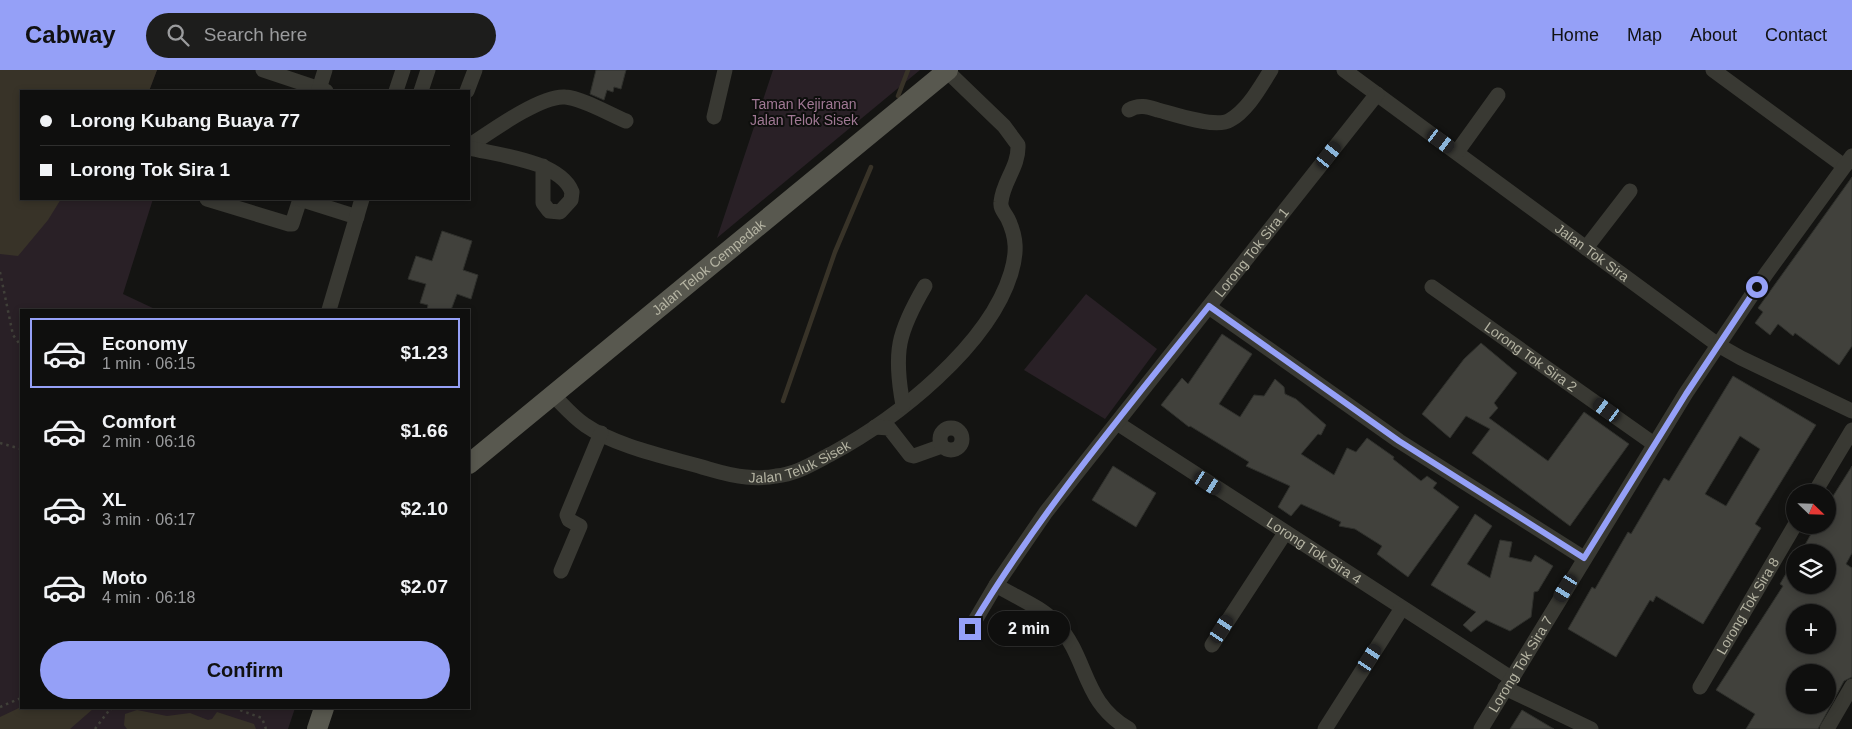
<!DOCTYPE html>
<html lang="en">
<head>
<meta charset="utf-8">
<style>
  body { margin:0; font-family:Helvetica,sans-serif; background:#1d1d1c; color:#f1f3f6; height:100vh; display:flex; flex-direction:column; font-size:19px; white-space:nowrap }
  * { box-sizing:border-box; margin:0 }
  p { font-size:16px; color:#9b9c9e }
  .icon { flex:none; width:28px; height:28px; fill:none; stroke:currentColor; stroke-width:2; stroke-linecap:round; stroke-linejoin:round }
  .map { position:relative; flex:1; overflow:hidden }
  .side { position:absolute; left:20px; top:239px; width:450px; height:400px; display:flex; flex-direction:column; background:#0f0f0e; border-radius:0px; box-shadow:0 2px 8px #0003,0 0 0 1px #2f2f2e }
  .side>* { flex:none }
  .guide { position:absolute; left:20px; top:20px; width:450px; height:110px; border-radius:0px; box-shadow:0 2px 8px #0003,0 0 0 1px #2f2f2e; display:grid; align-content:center; height:110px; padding:0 20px; background:#0f0f0e }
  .needle { width:32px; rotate:113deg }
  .tools { position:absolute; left:1786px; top:414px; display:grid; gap:10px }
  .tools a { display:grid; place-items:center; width:50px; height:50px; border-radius:50%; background:#0f0f0e; box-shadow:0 2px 8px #0003,0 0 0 1px #2f2f2e; font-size:25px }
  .end { position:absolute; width:22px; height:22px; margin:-11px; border:6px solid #95a0f7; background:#111; box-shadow:0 0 0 2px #111 }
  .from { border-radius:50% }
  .bubble { position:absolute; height:35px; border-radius:18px; background:#0f0f0e; box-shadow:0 2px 8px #0003,0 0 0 1px #2f2f2e; font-size:16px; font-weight:800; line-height:35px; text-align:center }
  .car { position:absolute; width:15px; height:30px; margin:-15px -8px; border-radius:6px; box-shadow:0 0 4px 1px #0007; background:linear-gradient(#222 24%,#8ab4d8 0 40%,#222 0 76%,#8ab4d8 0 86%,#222 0) }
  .guide b { display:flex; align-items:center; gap:18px; height:48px; font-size:19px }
  .guide b+b { border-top:1px solid #2f2f2e }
  .guide i { width:12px; height:12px; background:#f1f3f6 }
  ul { padding:9px 0 0; list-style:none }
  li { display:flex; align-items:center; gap:15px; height:70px; margin:0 10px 8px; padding:0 10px; border:2px solid transparent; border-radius:0px }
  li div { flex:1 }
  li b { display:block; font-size:19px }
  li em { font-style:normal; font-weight:800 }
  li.on { border-color:#95a0f7 }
  li>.icon { width:45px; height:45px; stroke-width:1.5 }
  .button { display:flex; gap:10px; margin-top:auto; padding:10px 20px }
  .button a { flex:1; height:58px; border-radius:30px; background:#95a0f7; color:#111; font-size:20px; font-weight:800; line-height:58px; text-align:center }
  header { display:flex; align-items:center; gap:30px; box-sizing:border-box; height:70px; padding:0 25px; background:#95a0f7; color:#111 }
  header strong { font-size:24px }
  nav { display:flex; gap:28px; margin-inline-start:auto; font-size:18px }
  .search { width:350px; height:45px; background:#1d1d1c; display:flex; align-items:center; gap:12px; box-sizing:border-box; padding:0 18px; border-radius:28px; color:#9b9c9e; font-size:19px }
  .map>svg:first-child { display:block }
</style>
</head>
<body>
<header>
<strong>Cabway</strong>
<div class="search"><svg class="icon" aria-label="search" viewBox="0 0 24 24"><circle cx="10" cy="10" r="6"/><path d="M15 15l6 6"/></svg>Search here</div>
<nav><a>Home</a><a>Map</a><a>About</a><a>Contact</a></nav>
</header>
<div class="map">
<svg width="1852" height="659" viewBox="0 0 1852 659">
  <rect width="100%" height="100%" fill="#141412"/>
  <g fill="#292026">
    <path d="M0,0H157L149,21H21V129H153L123,224L157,240H21V638H295L288,659H0Z"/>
    <path d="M773,0H920L717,168Z"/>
    <path d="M1086,224L1157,279L1105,349L1024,300Z"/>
  </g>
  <g fill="#383328">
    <path d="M0,0H157L149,21H21V129H61L48,150L18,186L0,184Z"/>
    <path d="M21,637V638H94L70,659H0V647Z"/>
    <path d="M137,640L167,646L190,643L208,650L212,649L217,642L254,654L256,659H127L124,655L125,644Z"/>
  </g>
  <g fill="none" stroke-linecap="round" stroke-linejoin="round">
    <g stroke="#383328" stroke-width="4.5">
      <path d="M898,26L908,0"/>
      <path d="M783,331L835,182L871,97"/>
    </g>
  </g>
  <g fill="#41413c" stroke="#2f302c" fill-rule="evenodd">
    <path d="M596,0H626L621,19L614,17L613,22L607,20L604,30L590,24Z"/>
    <path d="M1852,107V276L1839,295L1795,263L1793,266L1778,254L1770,265L1755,253L1763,242L1758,238Z"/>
    <path d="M442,161L472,171L463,200L478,205L471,229L457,224L451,240H427L428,235L420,233L426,214L408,209L416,186L432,191Z"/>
    <path d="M1222,264L1252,284L1219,334L1240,347L1254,325L1264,326L1275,309L1284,317L1285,324L1296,329L1326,355L1321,365L1318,364L1301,384L1334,405L1347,378L1356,382L1367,368L1394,387L1393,389L1421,411L1427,406L1437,413L1433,418L1459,437L1408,507L1377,484L1382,476L1355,459L1339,456L1341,452L1301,434L1291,446L1278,437L1290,416L1246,396L1249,392L1190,356L1189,357L1161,335L1182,308L1188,314Z"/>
    <path d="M1481,273L1517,303L1494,333L1498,338L1489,348L1548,391L1584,342L1629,374L1570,456L1472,383L1490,359L1466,346L1450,368L1422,344L1464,289Z"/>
    <path d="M1733,306L1816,355L1755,454L1761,458L1703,554L1656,526L1653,532L1650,530L1616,587L1568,559L1592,517L1595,519L1628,462L1631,464L1664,408L1669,411ZM1740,366L1760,379L1726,436L1705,424Z"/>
    <path d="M1113,396L1156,423L1136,457L1092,430Z"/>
    <path d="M1852,396V483L1846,494L1852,498V607L1844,611L1818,659H1746L1755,644L1716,620L1783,516L1780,514L1795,488V515H1828V482H1801L1816,455H1828V434ZM1795,542H1828V575H1795ZM1795,602H1828V635H1795Z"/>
    <path d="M1475,444L1492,456L1467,494L1490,508L1500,470L1512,472L1509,487L1531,492L1535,485L1553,496L1538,521L1534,522L1531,547L1510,561L1486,550L1471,562L1463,555L1476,542L1431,515Z"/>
    <path d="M1522,640L1554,659H1510Z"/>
  </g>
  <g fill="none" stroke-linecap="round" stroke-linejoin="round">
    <g stroke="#404039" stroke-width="2.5" stroke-dasharray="2.5 4" stroke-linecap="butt">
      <path d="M0,202L13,265L21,276"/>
      <path d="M0,373L21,379"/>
      <path d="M0,637L21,628"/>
      <path d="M234,638L262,648L266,659"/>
      <path d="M95,659L110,639L119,638"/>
    </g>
    <g stroke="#393933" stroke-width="15">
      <path d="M263,0L326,21"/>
      <path id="s1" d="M1344,0L1718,275L1741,288L1852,341"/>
      <path d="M1713,0L1844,96"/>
      <path d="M319,19L325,0"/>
      <path d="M396,21L403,0"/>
      <path d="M421,21L428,0"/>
      <path d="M467,21L475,0"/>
      <path d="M1129,40C1139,34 1148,37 1158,40C1174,44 1216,59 1230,50C1248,40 1260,17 1271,0"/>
      <path d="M714,47L725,0"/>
      <path d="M469,76C490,62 541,25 565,27C582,28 609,44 626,51"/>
      <path d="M469,78C498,85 560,91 572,122L571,130L560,142L549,141L543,133V96"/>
      <path d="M1457,82L1498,25"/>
      <path d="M207,129L289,154H292L300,129"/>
      <path d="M300,129L357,147"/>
      <path d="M1586,178L1630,121"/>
      <path id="s2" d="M1432,217L1654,374"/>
      <path d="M1209,237L1399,371L1584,488"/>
      <path d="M329,240L362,129"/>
      <path id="s3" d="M552,324C563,335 573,347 585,355C615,376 667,387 702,397C716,401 731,406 746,407C756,408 766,408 776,406C797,404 813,393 831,384C896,349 989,276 1011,203C1017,183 1017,168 1008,149C1005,143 1000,139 1001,132C1003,111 1019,97 1018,75L1004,56L947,1"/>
      <path d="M903,335C893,282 898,262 925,216"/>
      <path id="s4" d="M1117,353L1511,608"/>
      <path d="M875,357L889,358L910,385L914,386L942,376"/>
      <circle cx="951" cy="369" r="11"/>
      <path d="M1815,422L1852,360"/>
      <path d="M561,501L580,456L569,450L567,445L601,363"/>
      <path d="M996,515C1015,527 1042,537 1057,554C1089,590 1082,632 1129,659"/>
      <path id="s5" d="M970,559L996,515L1046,442L1377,24"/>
      <path d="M1212,575L1285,463"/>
      <path id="s6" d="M1700,617L1795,455"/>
      <path d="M1505,618L1591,659"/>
      <path d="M1325,659L1402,538"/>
      <path id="s7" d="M1481,659L1686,323L1766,204L1852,86"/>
      <path d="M1827,659L1852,616"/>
    </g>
    <g stroke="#58584f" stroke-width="20">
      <path id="s8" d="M469,394L948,0"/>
      <path d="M317,659L324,638"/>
    </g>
  </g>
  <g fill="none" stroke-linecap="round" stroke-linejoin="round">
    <path stroke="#95a0f7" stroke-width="6" d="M970,559C1038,444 1125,341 1209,236L1399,371L1584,488L1686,324L1757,217"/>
  </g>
  <g text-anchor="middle" stroke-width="4" stroke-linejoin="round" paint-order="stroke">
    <g font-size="14" fill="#a17995" stroke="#0e0f0d">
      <text x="804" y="39">Taman Kejiranan<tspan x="804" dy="16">Jalan Telok Sisek</tspan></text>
    </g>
    <g font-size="14" fill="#b5b4a3" stroke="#0e0f0d">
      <text dy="5" stroke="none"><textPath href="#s5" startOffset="471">Lorong Tok Sira 1</textPath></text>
      <text dy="5" stroke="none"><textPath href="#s1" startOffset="308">Jalan Tok Sira</textPath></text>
      <text dy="5" stroke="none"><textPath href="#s8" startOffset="310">Jalan Telok Cempedak</textPath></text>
      <text dy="5" stroke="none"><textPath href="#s2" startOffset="121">Lorong Tok Sira 2</textPath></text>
      <text dy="5" stroke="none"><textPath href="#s3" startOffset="272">Jalan Teluk Sisek</textPath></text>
      <text dy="5" stroke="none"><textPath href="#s4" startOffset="235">Lorong Tok Sira 4</textPath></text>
      <text dy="5" stroke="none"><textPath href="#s6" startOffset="94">Lorong Tok Sira 8</textPath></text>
      <text dy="5" stroke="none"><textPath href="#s7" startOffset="76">Lorong Tok Sira 7</textPath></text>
    </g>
  </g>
</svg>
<div class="tools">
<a><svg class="needle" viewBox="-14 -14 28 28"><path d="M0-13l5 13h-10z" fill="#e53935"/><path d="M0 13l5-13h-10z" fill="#9b9c9e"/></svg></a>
<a><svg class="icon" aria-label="layers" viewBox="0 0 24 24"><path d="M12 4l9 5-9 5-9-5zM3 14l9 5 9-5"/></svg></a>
<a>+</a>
<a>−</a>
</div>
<i class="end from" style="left:1757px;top:217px"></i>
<i class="end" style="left:970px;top:559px"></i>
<div class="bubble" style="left:988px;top:541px;width:82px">2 min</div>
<i class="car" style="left:1441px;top:71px;rotate:126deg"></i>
<i class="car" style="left:1329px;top:85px;rotate:38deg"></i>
<i class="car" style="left:1607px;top:340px;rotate:306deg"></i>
<i class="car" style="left:1208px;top:413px;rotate:123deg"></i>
<i class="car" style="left:1566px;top:518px;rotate:212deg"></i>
<i class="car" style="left:1222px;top:559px;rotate:33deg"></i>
<i class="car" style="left:1370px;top:588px;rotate:33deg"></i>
<div class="guide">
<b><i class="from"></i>Lorong Kubang Buaya 77</b>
<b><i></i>Lorong Tok Sira 1</b>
</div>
<section class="side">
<ul>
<li class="on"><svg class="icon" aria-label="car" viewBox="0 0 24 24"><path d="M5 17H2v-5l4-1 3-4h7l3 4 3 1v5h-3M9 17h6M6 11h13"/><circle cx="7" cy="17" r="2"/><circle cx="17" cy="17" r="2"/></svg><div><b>Economy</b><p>1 min · 06:15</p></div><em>$1.23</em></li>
<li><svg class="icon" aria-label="car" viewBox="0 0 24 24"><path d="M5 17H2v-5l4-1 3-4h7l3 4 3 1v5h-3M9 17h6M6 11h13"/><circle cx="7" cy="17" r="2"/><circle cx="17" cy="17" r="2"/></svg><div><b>Comfort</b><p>2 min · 06:16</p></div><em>$1.66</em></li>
<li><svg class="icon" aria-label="car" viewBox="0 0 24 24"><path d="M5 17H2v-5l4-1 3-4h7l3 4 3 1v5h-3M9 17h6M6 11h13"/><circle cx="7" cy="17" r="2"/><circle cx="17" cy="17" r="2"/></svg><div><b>XL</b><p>3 min · 06:17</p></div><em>$2.10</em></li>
<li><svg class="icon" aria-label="car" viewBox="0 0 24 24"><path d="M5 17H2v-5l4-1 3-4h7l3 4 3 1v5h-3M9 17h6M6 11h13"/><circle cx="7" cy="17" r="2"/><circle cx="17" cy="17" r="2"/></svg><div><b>Moto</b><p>4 min · 06:18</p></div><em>$2.07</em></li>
</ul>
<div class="button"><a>Confirm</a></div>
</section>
</div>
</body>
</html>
